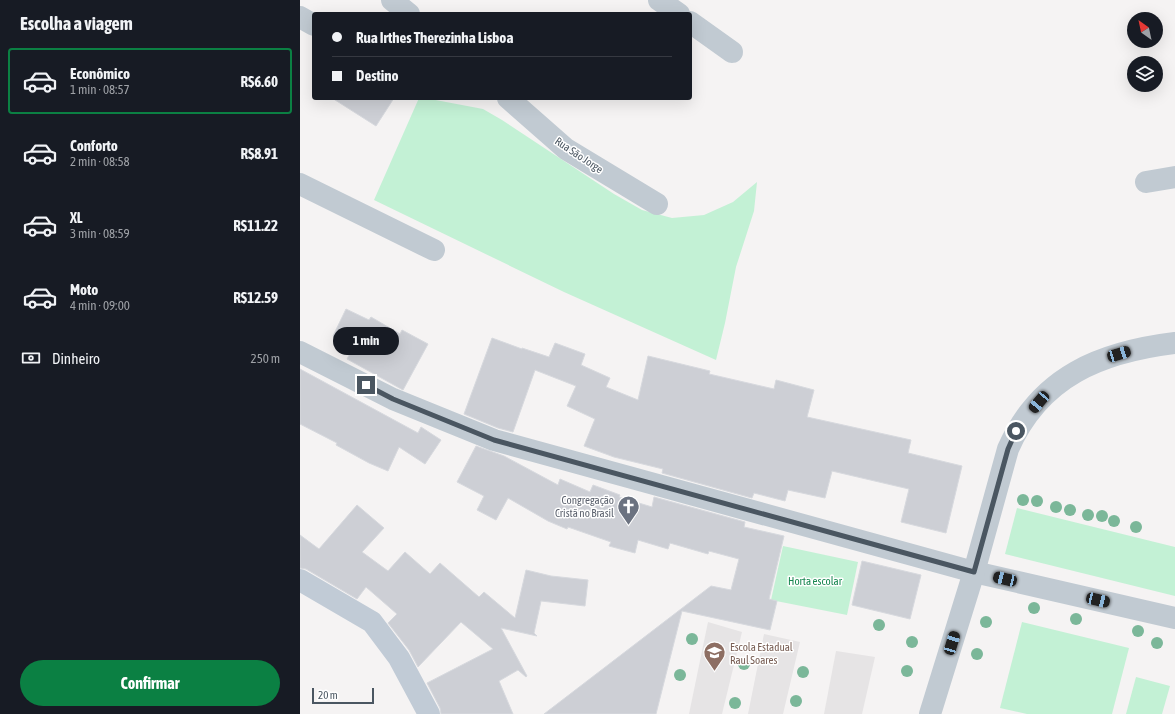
<!DOCTYPE html>
<html lang="pt">
<head>
<meta charset="utf-8">
<style>
  body { margin:0; font-family:"Asap Condensed",sans-serif; background:#242831; color:#f1f3f6; height:100vh; display:flex; flex-direction:column; font-size:15px; white-space:nowrap }
  * { box-sizing:border-box; margin:0 }
  p { font-size:13px; color:#9ea1a6 }
  .icon { flex:none; width:22px; height:22px; fill:none; stroke:currentColor; stroke-width:2; stroke-linecap:round; stroke-linejoin:round }
  .map { position:relative; flex:1; overflow:hidden }
  .sheet { display:flex; flex-direction:column; background:#171b24; width:300px }
  .sheet>* { flex:none }
  .guide { position:absolute; left:12px; top:12px; width:380px; height:88px; border-radius:4px; box-shadow:0 4px 16px #0002; display:grid; align-content:center; height:88px; padding:0 20px; background:#171b24 }
  .needle { width:26px; rotate:327deg }
  .tools { position:absolute; left:827px; top:12px; display:grid; gap:8px }
  .tools a { display:grid; place-items:center; width:36px; height:36px; border-radius:50%; background:#171b24; box-shadow:0 4px 16px #0002; font-size:20px }
  .scale { position:absolute; left:12px; bottom:10px; width:62px; box-sizing:border-box; padding-left:4px; border:2px solid #4a5661; border-top:0; font-size:11px; line-height:14px; white-space:nowrap; color:#4a5661; -webkit-text-stroke:3px #fff; paint-order:stroke }
  .end { position:absolute; width:18px; height:18px; margin:-9px; border:5px solid #4a5661; background:#fff; box-shadow:0 0 0 2px #fff }
  .from { border-radius:50% }
  .bubble { position:absolute; height:28px; border-radius:14px; background:#171b24; box-shadow:0 4px 16px #0002; font-size:13px; font-weight:700; line-height:28px; text-align:center }
  .car { position:absolute; width:12px; height:24px; margin:-12px -6px; border-radius:5px; box-shadow:0 0 3px 1px #0007; background:linear-gradient(#222 24%,#8ab4d8 0 40%,#222 0 76%,#8ab4d8 0 86%,#222 0) }
  .guide b { display:flex; align-items:center; gap:14px; height:38px; font-size:15px }
  .guide b+b { border-top:1px solid #363941 }
  .guide i { width:10px; height:10px; background:#f1f3f6 }
  ul { padding:0; list-style:none }
  li { display:flex; align-items:center; gap:12px; height:66px; margin:0 8px 6px; padding:0 12px; border:2px solid transparent; border-radius:4px }
  li div { flex:1 }
  li b { display:block; font-size:15px }
  li em { font-style:normal; font-weight:700 }
  li.current { border-color:#0b8043 }
  li>.icon { width:36px; height:36px; stroke-width:1.5 }
  h2 { padding:0 20px; font-size:18px; line-height:48px }
  .pay { display:flex; align-items:center; gap:10px; height:44px; padding:0 20px; font-size:15px }
  .pay p { margin-inline-start:auto }
  .primary-button { display:flex; gap:8px; margin-top:auto; padding:8px 20px }
  .primary-button a { flex:1; height:46px; border-radius:24px; background:#0b8043; color:#fff; font-size:16px; font-weight:700; line-height:46px; text-align:center }
  main { display:flex; flex:1; min-height:0 }
  .map>svg:first-child { display:block }
</style>
</head>
<body>
<main>
<section class="sheet">
<h2>Escolha a viagem</h2>
<ul>
<li class="current"><svg class="icon" aria-label="car" viewBox="0 0 24 24"><path d="M5 17H2v-5l4-1 3-4h7l3 4 3 1v5h-3M9 17h6M6 11h13"/><circle cx="7" cy="17" r="2"/><circle cx="17" cy="17" r="2"/></svg><div><b>Econômico</b><p>1 min · 08:57</p></div><em>R$6.60</em></li>
<li><svg class="icon" aria-label="car" viewBox="0 0 24 24"><path d="M5 17H2v-5l4-1 3-4h7l3 4 3 1v5h-3M9 17h6M6 11h13"/><circle cx="7" cy="17" r="2"/><circle cx="17" cy="17" r="2"/></svg><div><b>Conforto</b><p>2 min · 08:58</p></div><em>R$8.91</em></li>
<li><svg class="icon" aria-label="car" viewBox="0 0 24 24"><path d="M5 17H2v-5l4-1 3-4h7l3 4 3 1v5h-3M9 17h6M6 11h13"/><circle cx="7" cy="17" r="2"/><circle cx="17" cy="17" r="2"/></svg><div><b>XL</b><p>3 min · 08:59</p></div><em>R$11.22</em></li>
<li><svg class="icon" aria-label="car" viewBox="0 0 24 24"><path d="M5 17H2v-5l4-1 3-4h7l3 4 3 1v5h-3M9 17h6M6 11h13"/><circle cx="7" cy="17" r="2"/><circle cx="17" cy="17" r="2"/></svg><div><b>Moto</b><p>4 min · 09:00</p></div><em>R$12.59</em></li>
</ul>
<div class="pay"><svg class="icon" aria-label="cash" viewBox="0 0 24 24"><path d="M3 7h18v10H3z"/><circle cx="12" cy="12" r="2"/></svg>Dinheiro<p>250 m</p></div>
<div class="primary-button"><a>Confirmar</a></div>
</section>
<div class="map">
<svg width="875" height="714" viewBox="0 0 875 714">
  <rect width="100%" height="100%" fill="#f5f3f3"/>
  <g fill="#e6e4e5">
    <path d="M408,622L442,632L422,714H389Z"/>
    <path d="M464,634L500,642L483,714H448Z"/>
    <path d="M536,651L575,657L562,714H524Z"/>
  </g>
  <g fill="#c3f1d5">
    <path d="M119,98H125L183,109L202,120L314,194L342,210L372,218L404,215L433,202L457,182L454,211L436,267L425,323L416,360L264,292L74,200Z"/>
    <path d="M717,508L875,547V596L705,554Z"/>
    <path d="M483,546L558,562L547,615L471,600Z"/>
    <path d="M722,622L829,648L812,714H727L700,708Z"/>
    <path d="M836,677L870,686L862,714H826Z"/>
  </g>
  <g fill="#cdcfd5" stroke="#d7d9de">
    <path d="M32,98H94L76,126Z"/>
    <path d="M46,309L69,320L71,317L100,334L102,330L128,344L103,390L47,359L54,346L33,336Z"/>
    <path d="M192,338L222,349V348L249,357L255,343L285,354L281,365L310,378L306,387L338,400L348,356L410,371L409,374L474,389L476,380L514,390L507,417L611,440L608,453L662,466L646,533L601,522L609,489L532,471L525,498L488,490L485,501L454,493L452,498L362,473L363,469L314,457L284,446L295,419L267,406L276,386L235,370L213,432L198,428L164,414Z"/>
    <path d="M0,369L118,433L121,427L141,440L125,464L99,447L88,471L69,463L36,445L37,443L0,424Z"/>
    <path d="M176,446L204,456L258,485L260,479L290,492L293,485L320,495L319,497L352,507L354,497L445,522L444,527L484,536L469,599L477,601L470,630L382,611L356,714H244L411,586L431,590L439,559L409,551L408,554L370,543L368,549L338,540L335,553L309,546L311,542L268,527L267,529L248,521L208,498L196,520L177,510L184,496L157,482Z"/>
    <path d="M57,505L84,528L62,552L88,571L105,552L130,574L140,563L179,597L184,592L215,618L226,570L251,576L288,580L285,606L241,601L234,633L237,636L201,628L227,676L226,677L218,670L199,681L213,714H141L140,708L127,683L193,649L161,622L118,667L109,650L88,623L97,614L66,587L57,599L6,569L0,568V535L19,549Z"/>
    <path d="M562,561L621,575L610,619L552,605Z"/>
  </g>
  <g fill="none" stroke-linecap="round" stroke-linejoin="round">
    <g stroke="#c1cad2" stroke-width="22">
      <path d="M92,0L109,14"/>
      <path d="M359,0L379,14"/>
      <path d="M0,17L14,25"/>
      <path d="M390,22L432,52"/>
      <path d="M208,98L266,149L357,204"/>
      <path d="M846,182L875,177"/>
      <path d="M0,184L134,250"/>
      <path d="M0,352L93,399L194,440L674,572L875,618"/>
      <path d="M630,714L674,572L708,449C740,376 801,352 875,343"/>
    </g>
    <path stroke="#c1cbd6" stroke-width="22" d="M0,580L72,622L99,658L129,714"/>
  </g>
  <g fill="#7bb799">
    <circle cx="723" cy="500" r="6"/>
    <circle cx="737" cy="501" r="6"/>
    <circle cx="756" cy="507" r="6"/>
    <circle cx="770" cy="510" r="6"/>
    <circle cx="788" cy="515" r="6"/>
    <circle cx="802" cy="516" r="6"/>
    <circle cx="814" cy="521" r="6"/>
    <circle cx="836" cy="527" r="6"/>
    <circle cx="734" cy="608" r="6"/>
    <circle cx="776" cy="619" r="6"/>
    <circle cx="686" cy="622" r="6"/>
    <circle cx="579" cy="625" r="6"/>
    <circle cx="838" cy="631" r="6"/>
    <circle cx="392" cy="639" r="6"/>
    <circle cx="612" cy="642" r="6"/>
    <circle cx="857" cy="643" r="6"/>
    <circle cx="677" cy="654" r="6"/>
    <circle cx="444" cy="664" r="6"/>
    <circle cx="607" cy="671" r="6"/>
    <circle cx="503" cy="672" r="6"/>
    <circle cx="380" cy="675" r="6"/>
    <circle cx="496" cy="701" r="6"/>
    <circle cx="435" cy="703" r="6"/>
  </g>
  <g fill="none" stroke-linecap="round" stroke-linejoin="round">
    <path stroke="#4a5661" stroke-width="5" d="M66,385L93,399L194,440L674,572L708,449L716,431"/>
  </g>
  <defs>
    <symbol id="church-pin" viewBox="-11 -11 22 30"><path d="M0 17L-7.5 6A9.5 9.5 0 1 1 7.5 6Z" fill="#6b7280" stroke="#fff"/><path d="M-1.2-6h2.4v3.5h3.3v2.4h-3.3V6h-2.4V-.1h-3.3v-2.4h3.3Z" fill="#fff"/></symbol>
    <symbol id="school-pin" viewBox="-11 -11 22 30"><path d="M0 17L-7.5 6A9.5 9.5 0 1 1 7.5 6Z" fill="#8d6e63" stroke="#fff"/><path d="M0-5L7-2L0 1L-7-2ZM-4 1L0 2.5L4 1V4Q0 6-4 4Z" fill="#fff"/></symbol>
  </defs>
  <g fill-rule="evenodd">
    <use href="#church-pin" x="316" y="494" width="25" height="34"/>
    <use href="#school-pin" x="402" y="640" width="25" height="34"/>
  </g>
  <g text-anchor="middle" stroke-width="3" stroke-linejoin="round" paint-order="stroke">
    <g font-size="11" fill="#4a5661" stroke="#fff">
      <text transform="translate(279 155) rotate(34)" y="4">Rua São Jorge</text>
    </g>
    <g font-size="11" fill="#5b616d" stroke="#fff" text-anchor="end">
      <text x="314" y="504">Congregação<tspan x="314" dy="13">Cristã no Brasil</tspan></text>
    </g>
    <g font-size="11" fill="#17864f" stroke="#fff">
      <text x="515" y="585">Horta escolar</text>
    </g>
    <g font-size="11" fill="#785e54" stroke="#fff" text-anchor="start">
      <text x="430" y="651">Escola Estadual<tspan x="430" dy="13">Raul Soares</tspan></text>
    </g>
  </g>
</svg>
<div class="tools">
<a><svg class="needle" viewBox="-14 -14 28 28"><path d="M0-13l5 13h-10z" fill="#e53935"/><path d="M0 13l5-13h-10z" fill="#9ea1a6"/></svg></a>
<a><svg class="icon" aria-label="layers" viewBox="0 0 24 24"><path d="M12 4l9 5-9 5-9-5zM3 14l9 5 9-5"/></svg></a>
</div>
<div class="scale">20 m</div>
<i class="end from" style="left:716px;top:431px"></i>
<i class="end" style="left:66px;top:385px"></i>
<div class="bubble" style="left:33px;top:327px;width:66px">1 min</div>
<i class="car" style="left:819px;top:354px;rotate:73deg"></i>
<i class="car" style="left:739px;top:402px;rotate:220deg"></i>
<i class="car" style="left:705px;top:579px;rotate:283deg"></i>
<i class="car" style="left:798px;top:600px;rotate:103deg"></i>
<i class="car" style="left:652px;top:643px;rotate:17deg"></i>
<div class="guide">
<b><i class="from"></i>Rua Irthes Therezinha Lisboa</b>
<b><i></i>Destino</b>
</div>
</div>
</main>
</body>
</html>
